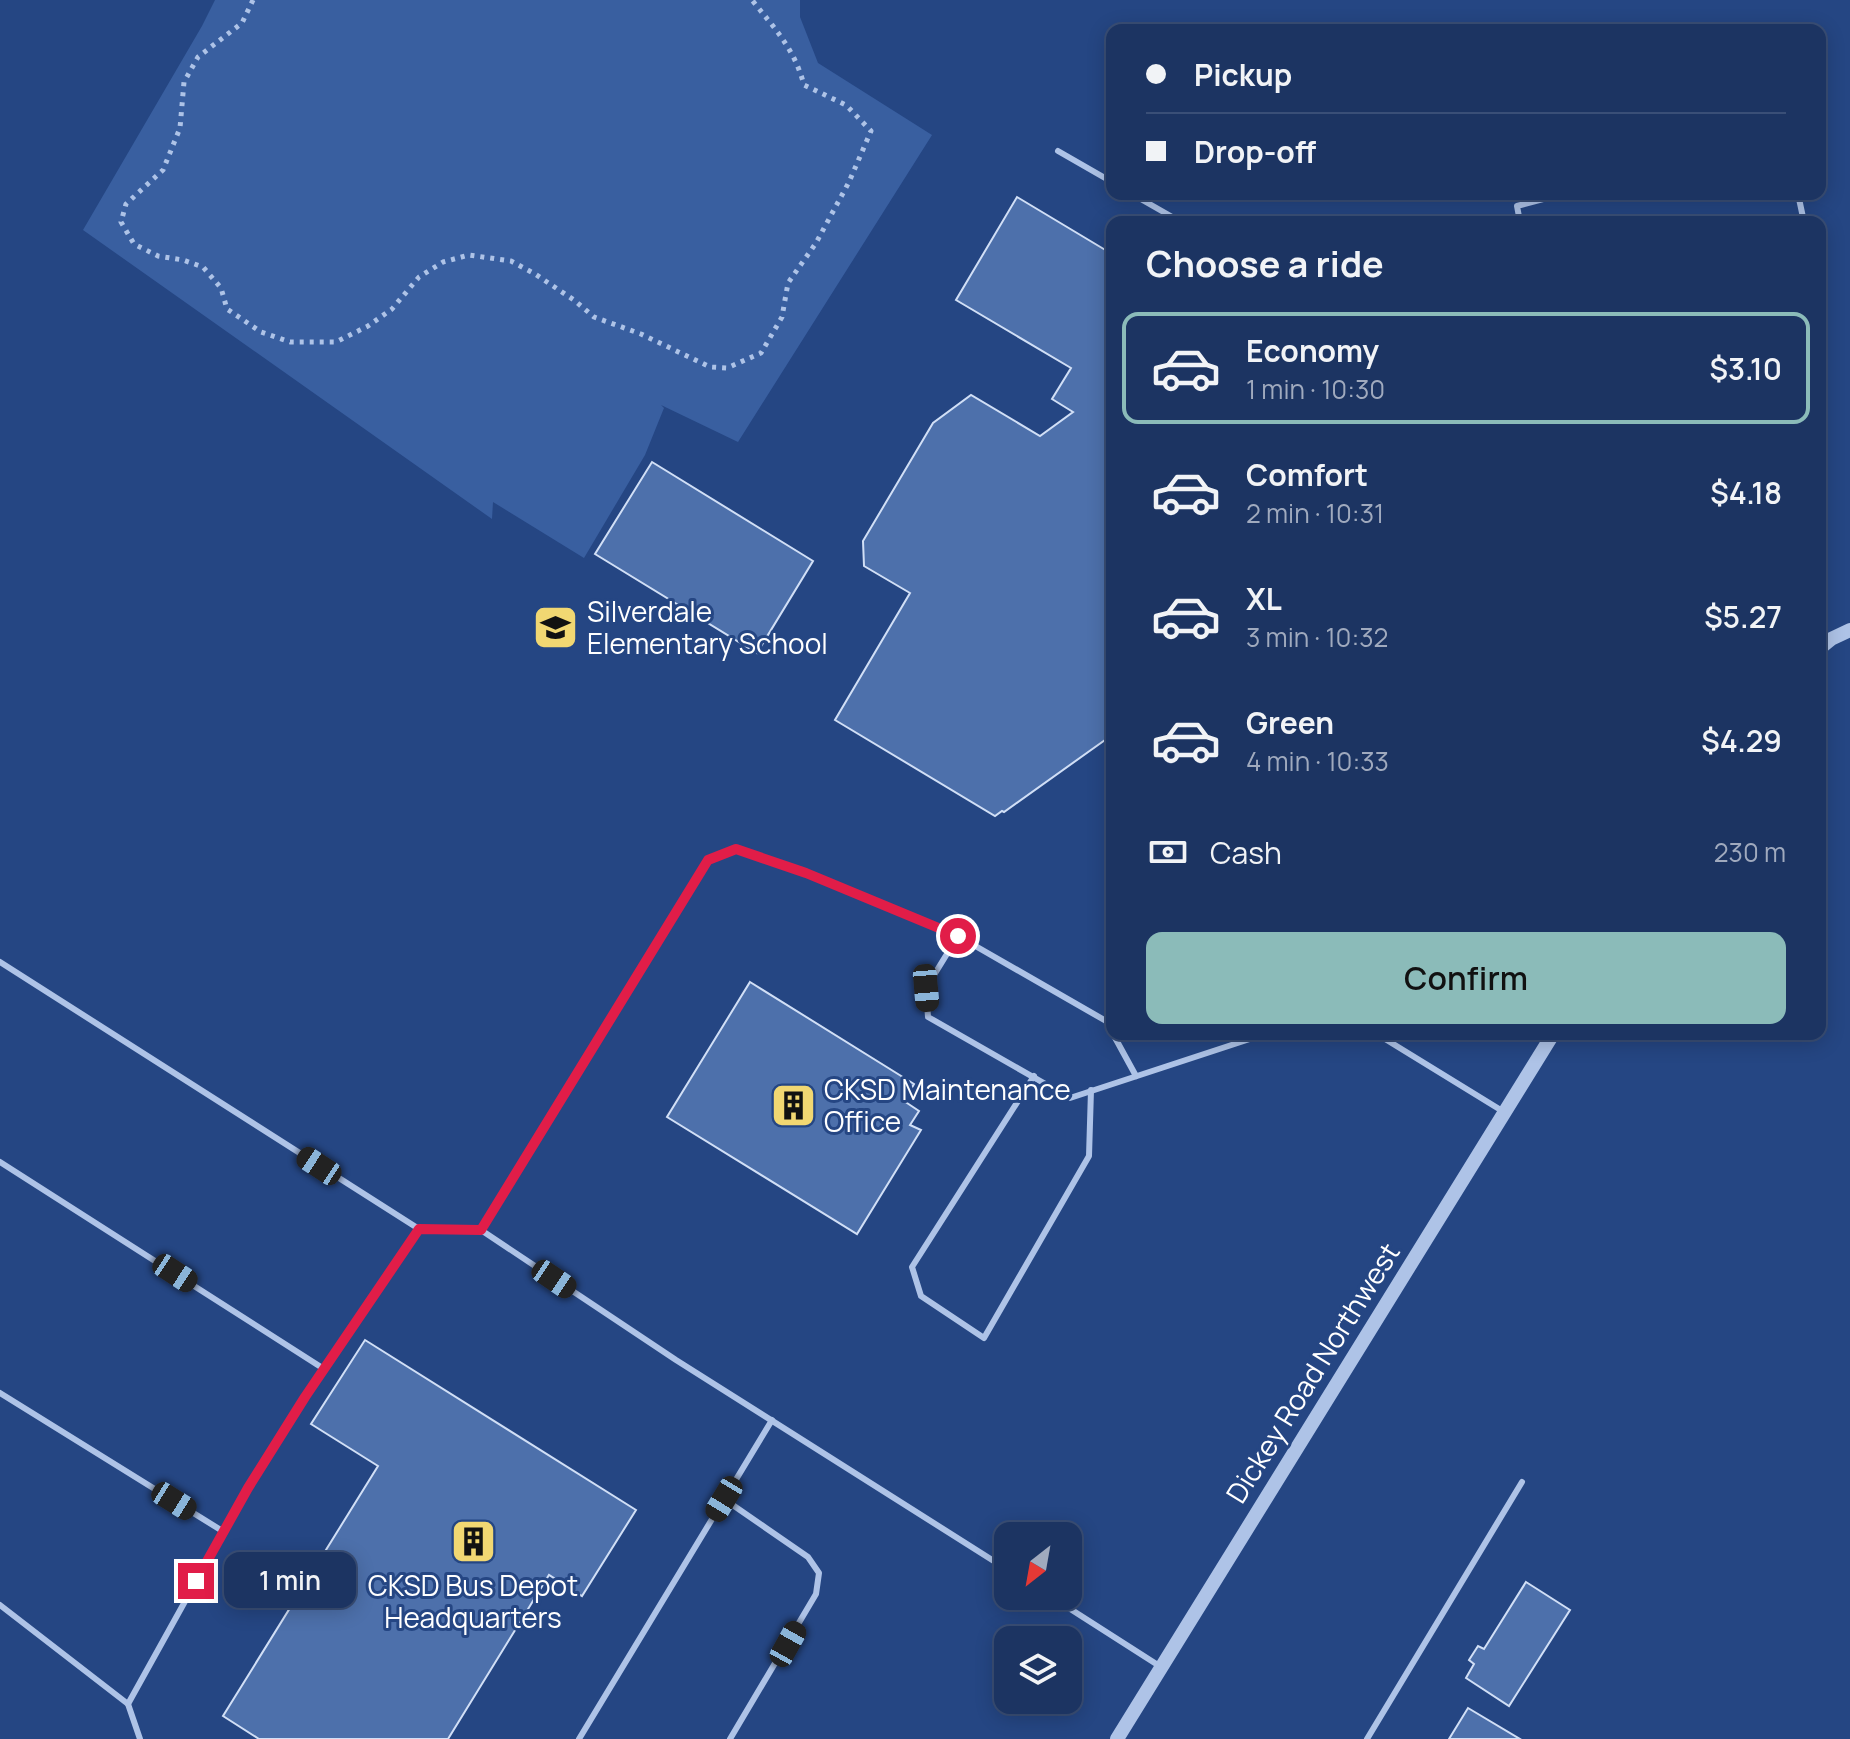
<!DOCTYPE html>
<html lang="en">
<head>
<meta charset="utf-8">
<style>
  body { margin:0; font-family:Manrope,sans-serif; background:#253c68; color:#f1f3f6; height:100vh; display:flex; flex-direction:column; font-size:30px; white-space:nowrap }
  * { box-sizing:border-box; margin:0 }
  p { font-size:26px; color:#a0aabe }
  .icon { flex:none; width:44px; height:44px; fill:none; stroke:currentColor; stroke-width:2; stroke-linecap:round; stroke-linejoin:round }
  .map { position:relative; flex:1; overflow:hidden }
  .side { position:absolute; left:1106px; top:216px; width:720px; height:824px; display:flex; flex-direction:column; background:#1c3462; border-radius:16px; box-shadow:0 4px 20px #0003,0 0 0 2px #3a4f77 }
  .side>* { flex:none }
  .guide { position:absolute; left:1106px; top:24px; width:720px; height:176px; border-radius:16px; box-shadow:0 4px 20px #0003,0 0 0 2px #3a4f77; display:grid; align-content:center; height:176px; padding:0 40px; background:#1c3462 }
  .needle { width:52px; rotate:211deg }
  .fabs { position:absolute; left:994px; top:1522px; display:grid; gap:16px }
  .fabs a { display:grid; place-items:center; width:88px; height:88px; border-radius:16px; background:#1c3462; box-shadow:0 4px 20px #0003,0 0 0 2px #3a4f77; font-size:40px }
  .end { position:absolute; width:36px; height:36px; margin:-18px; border:10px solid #e11d48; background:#fff; box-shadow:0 0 0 4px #fff }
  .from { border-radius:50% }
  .bubble { position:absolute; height:56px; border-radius:16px; background:#1c3462; box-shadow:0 4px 20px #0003,0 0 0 2px #3a4f77; font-size:26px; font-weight:600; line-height:56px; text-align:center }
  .car { position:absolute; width:24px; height:48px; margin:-24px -12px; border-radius:10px; box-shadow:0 0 6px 2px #0007; background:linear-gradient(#222 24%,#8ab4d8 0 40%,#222 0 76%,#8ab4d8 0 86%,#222 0) }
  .guide b { display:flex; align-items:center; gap:28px; height:76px; font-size:30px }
  .guide b+b { border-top:2px solid #3a4f77 }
  .guide i { width:20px; height:20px; background:#f1f3f6 }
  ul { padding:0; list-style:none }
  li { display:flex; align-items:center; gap:24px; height:112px; margin:0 16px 12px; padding:0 24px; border:4px solid transparent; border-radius:16px }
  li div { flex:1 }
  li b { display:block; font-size:30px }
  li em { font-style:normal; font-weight:600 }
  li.selected { border-color:#8bbbb9 }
  li>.icon { width:72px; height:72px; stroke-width:1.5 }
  h2 { padding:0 40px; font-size:36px; line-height:96px }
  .pay { display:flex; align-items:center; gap:20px; height:88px; padding:0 40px; font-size:30px }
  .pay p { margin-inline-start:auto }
  .cta { display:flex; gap:16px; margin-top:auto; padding:16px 40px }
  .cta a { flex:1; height:92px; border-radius:16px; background:#8bbbb9; color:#111; font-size:32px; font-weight:600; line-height:92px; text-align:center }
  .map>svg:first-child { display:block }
</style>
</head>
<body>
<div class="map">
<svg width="1850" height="1739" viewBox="0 0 1850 1739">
  <rect width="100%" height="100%" fill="#254683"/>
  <path fill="#395fa0" d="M215,0H800V17L818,63L932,135L738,442L661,405L664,408L645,455L584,558L493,502L492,519L83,230L202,26Z"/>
  <g fill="#4d70ab" stroke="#d1dff6" stroke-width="2">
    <path d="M1017,197L1112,254V735L1004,812L1002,811L995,816L835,720L910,593L864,566L863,541L933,423L971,395L1040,436L1073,412L1052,399L1071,368L956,300Z"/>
    <path d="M652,462L813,561L757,653L595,554Z"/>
    <path d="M750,982L914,1084L904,1101L919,1111L910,1125L921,1130L857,1234L667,1117Z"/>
    <path d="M365,1340L636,1510L582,1596L549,1575L448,1739H259L223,1716L378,1466L311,1424Z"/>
    <path d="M1526,1582L1570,1610L1509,1706L1466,1678L1474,1664L1469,1660L1478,1646L1484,1649Z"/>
    <path d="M1468,1708L1520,1739H1449Z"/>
  </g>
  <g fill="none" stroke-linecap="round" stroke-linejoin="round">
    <path stroke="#aec3e7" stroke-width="5" stroke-dasharray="4 6" stroke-linecap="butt" d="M253,0L242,23L198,57L184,82L180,128L163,170L126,204L121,222L134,244L158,256L183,260L203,267L221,288L227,309L261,332L290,342H336L368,326L392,309L419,277L443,262L469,255L511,261L535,274L574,300L594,317L641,334L710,367L727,368L761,353L782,317L788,283L816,243L849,182L871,131L846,105L804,85C794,48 775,29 752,0"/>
    <g stroke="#aec3e7" stroke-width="6">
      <path d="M1058,151L1112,182"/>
      <path d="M1132,194L1181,222"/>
      <path d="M1798,194L1804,222"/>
      <path d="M1520,222L1517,206L1562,194"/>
      <path d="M1820,300L1822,310L1820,316"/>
      <path d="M0,962L419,1229L481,1230L676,1360L1008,1570"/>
      <path d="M1112,1032L1106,1021L958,936L926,988L928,1017L1070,1098L1265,1034"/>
      <path d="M1113,1034L1136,1076"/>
      <path d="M1377,1034L1504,1112"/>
      <path d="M1034,1076L912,1267L921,1296L984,1338L1089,1156L1091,1090"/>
      <path d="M0,1162L324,1369"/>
      <path d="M481,1230L708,860L736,849L806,873L958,936"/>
      <path d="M0,1393L224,1532"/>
      <path d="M724,1499L808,1557L819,1573L816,1594L730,1739"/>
      <path d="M1050,1596L1161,1667"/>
      <path d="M0,1605L128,1704L140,1739"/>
      <path d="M128,1704L248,1488L305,1397L419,1229"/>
      <path d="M579,1739L772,1420"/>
      <path d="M1367,1739L1522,1482"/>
    </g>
    <g stroke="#aec3e7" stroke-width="14">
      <path d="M1820,648L1831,639L1850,630"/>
      <path d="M1117,1739L1553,1034"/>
    </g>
  </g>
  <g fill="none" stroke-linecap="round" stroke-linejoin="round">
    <path stroke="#e11d48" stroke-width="10" d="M196,1581L248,1488L305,1397L419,1229L481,1230L708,860L736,849L806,873L958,936"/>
  </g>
  <defs>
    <symbol id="school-square" viewBox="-11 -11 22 22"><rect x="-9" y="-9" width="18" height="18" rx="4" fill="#f1d772" stroke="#254683"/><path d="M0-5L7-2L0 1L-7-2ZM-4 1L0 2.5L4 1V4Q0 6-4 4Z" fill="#111"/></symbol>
    <symbol id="building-square" viewBox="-11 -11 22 22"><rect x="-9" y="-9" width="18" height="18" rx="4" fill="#f1d772" stroke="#254683"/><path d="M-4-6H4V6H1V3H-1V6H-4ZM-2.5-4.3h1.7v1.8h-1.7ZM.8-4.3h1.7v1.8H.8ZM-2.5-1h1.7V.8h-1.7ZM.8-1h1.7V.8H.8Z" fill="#111"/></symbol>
  </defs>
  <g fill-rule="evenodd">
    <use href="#school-square" x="530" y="602" width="51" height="51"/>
    <use href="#building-square" x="768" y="1080" width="51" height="51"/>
    <use href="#building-square" x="448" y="1516" width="51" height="51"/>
  </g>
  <g text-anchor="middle" stroke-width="6" stroke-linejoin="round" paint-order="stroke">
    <g font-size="28" fill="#fff" stroke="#254683" text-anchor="start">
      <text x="587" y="622">Silverdale<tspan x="587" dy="32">Elementary School</tspan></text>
      <text x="824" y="1100">CKSD Maintenance<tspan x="824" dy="32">Office</tspan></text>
      <text x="473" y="1596" text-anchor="middle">CKSD Bus Depot<tspan x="473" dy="32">Headquarters</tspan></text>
    </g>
    <g font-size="28" fill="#fff" stroke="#254683">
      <text transform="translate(1313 1373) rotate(-58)" y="10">Dickey Road Northwest</text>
    </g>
  </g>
</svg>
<div class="fabs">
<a><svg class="needle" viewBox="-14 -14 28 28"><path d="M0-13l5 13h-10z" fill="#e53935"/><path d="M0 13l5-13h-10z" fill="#a0aabe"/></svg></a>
<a><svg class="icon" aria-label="layers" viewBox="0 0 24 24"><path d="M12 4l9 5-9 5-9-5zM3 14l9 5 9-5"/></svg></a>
</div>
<i class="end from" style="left:958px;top:936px"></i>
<i class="end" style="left:196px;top:1581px"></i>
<div class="bubble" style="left:224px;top:1552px;width:132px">1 min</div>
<i class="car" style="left:926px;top:988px;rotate:175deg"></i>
<i class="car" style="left:319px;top:1166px;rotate:303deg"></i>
<i class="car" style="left:175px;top:1273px;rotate:123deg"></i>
<i class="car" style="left:554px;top:1279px;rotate:124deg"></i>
<i class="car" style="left:724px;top:1499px;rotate:211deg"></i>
<i class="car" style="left:174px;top:1501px;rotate:122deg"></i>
<i class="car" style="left:788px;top:1644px;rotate:29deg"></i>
<div class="guide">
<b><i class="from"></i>Pickup</b>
<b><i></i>Drop-off</b>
</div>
<section class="side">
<h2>Choose a ride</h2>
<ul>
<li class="selected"><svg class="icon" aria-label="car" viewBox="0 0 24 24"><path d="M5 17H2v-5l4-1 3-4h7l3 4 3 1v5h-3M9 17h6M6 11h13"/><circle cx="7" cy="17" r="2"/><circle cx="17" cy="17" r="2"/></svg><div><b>Economy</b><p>1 min · 10:30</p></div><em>$3.10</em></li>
<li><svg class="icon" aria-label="car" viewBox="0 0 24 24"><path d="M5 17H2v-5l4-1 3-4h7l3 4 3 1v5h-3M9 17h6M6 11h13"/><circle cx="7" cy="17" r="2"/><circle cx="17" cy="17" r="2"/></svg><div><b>Comfort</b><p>2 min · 10:31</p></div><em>$4.18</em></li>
<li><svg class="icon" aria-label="car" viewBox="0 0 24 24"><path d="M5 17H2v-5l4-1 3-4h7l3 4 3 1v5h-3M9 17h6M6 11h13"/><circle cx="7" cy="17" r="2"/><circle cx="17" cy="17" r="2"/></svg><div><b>XL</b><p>3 min · 10:32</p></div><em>$5.27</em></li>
<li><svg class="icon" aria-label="car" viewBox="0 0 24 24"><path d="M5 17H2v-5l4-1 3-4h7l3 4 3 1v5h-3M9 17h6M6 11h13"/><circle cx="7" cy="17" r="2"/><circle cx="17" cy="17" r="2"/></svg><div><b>Green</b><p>4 min · 10:33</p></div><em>$4.29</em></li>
</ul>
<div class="pay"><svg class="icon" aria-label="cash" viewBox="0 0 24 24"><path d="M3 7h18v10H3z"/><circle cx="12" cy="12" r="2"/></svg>Cash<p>230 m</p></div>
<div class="cta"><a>Confirm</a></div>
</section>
</div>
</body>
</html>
